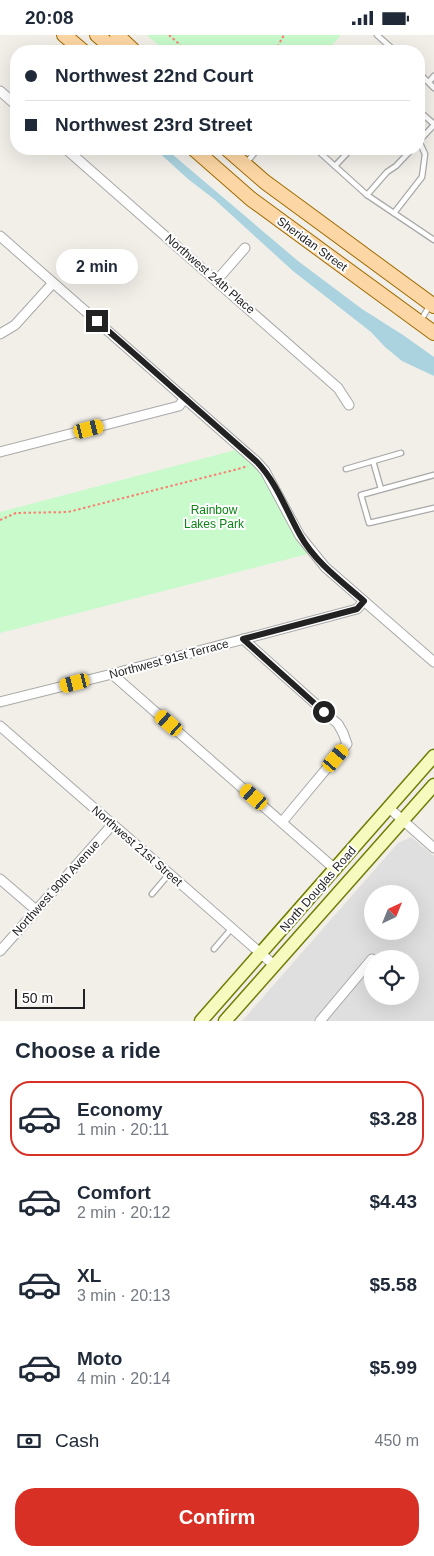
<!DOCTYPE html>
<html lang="en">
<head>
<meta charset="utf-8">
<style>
  body { margin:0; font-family:Arial,sans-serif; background:#f2f2f3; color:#1f2937; height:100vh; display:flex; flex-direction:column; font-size:19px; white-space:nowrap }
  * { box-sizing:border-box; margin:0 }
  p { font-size:16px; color:#747a83 }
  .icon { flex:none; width:28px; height:28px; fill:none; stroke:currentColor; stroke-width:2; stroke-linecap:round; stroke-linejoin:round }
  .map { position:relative; height:986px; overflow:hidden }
  .drawer { display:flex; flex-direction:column; background:#fff; flex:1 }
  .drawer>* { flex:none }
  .guide { position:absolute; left:10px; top:10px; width:415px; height:110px; border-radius:20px; box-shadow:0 5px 20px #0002; display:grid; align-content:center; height:110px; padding:0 15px; background:#fff }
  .needle { width:32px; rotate:43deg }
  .tools { position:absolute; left:364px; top:850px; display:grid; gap:10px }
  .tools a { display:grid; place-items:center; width:55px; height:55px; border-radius:50%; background:#fff; box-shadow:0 5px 20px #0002; font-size:25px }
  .scale { position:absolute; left:15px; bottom:12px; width:70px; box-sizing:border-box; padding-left:5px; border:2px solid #222; border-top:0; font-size:14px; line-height:18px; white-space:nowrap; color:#222; -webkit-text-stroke:4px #fff; paint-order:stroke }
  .end { position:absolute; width:22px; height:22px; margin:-11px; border:6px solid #222; background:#fff; box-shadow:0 0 0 2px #fff }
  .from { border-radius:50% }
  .bubble { position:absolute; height:35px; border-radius:18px; background:#fff; box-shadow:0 5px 20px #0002; font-size:16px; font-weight:800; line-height:35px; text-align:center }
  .car { position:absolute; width:15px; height:30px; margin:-15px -8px; border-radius:6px; box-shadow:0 0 4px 1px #0007; background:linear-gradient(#f5c518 24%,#345 0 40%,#f5c518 0 76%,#345 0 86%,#f5c518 0) }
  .guide b { display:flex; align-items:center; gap:18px; height:48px; font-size:19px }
  .guide b+b { border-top:1px solid #e0e1e3 }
  .guide i { width:12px; height:12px; background:#1f2937 }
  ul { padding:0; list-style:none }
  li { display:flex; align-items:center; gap:15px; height:75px; margin:0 10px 8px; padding:0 5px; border:2px solid transparent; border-radius:20px }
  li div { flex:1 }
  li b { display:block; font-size:19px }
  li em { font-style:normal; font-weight:800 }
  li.active { border-color:#d93025 }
  li>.icon { width:45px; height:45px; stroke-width:1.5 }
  h2 { padding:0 15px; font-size:22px; line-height:60px }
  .pay { display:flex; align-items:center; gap:12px; height:55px; padding:0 15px; font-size:19px }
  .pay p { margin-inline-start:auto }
  .primary-button { display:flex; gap:10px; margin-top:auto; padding:10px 15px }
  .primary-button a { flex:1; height:58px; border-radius:20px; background:#d93025; color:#fff; font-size:20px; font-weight:800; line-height:58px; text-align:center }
  .status { display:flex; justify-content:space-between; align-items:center; height:35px; padding:0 25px; background:#fff; direction:ltr }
  .status svg { height:14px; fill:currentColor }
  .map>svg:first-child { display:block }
</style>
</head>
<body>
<div class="status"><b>20:08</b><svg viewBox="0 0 49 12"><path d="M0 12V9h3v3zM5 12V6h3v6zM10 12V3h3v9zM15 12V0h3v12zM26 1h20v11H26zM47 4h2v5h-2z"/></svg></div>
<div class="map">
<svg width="434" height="986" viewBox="0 0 434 986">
  <rect width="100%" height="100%" fill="#f2efe9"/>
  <path fill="#e0dfdf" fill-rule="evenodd" d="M411,802L434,821V986H242L398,808ZM372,859H410V896H372ZM372,924H410V961H372Z"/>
  <g fill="#c8facc">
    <path d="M147,0H341L327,16H165Z"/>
    <path d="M243,413L257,427L312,518L0,598V477Z"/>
  </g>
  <path fill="#aad3df" d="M155,114H166L298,226L362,274L403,300L434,322V341L402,326L385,312L371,297L293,236L214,164L188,144Z"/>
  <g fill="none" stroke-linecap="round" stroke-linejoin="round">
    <defs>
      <g id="service">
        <path d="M377,0L395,16"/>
        <path d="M419,38L434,53"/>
        <path d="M429,47L434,41"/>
        <path d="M419,76L434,89"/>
        <path d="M419,106L434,90"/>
        <path d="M316,114L367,160L434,205"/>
        <path d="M246,128L258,114"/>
        <path d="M335,131L351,114"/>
        <path d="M367,160L387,137L396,131L412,114"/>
        <path d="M394,178L422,142L425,119L419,106"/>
        <path d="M421,285L430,270"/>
        <path d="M373,426L381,454"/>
        <path d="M346,434L401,418"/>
        <path d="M434,440L361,460L369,488L434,473"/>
        <path d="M152,859L169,839"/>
        <path d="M214,914L232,893"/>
      </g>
      <g id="minor">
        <path d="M0,56L16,70"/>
        <path d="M66,114L338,353L349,370"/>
        <path d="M0,201L257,427L265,436L300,501L325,532L434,627"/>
        <path d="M217,245L245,213"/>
        <path d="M0,299L15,290L53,248"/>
        <path d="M0,417L179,371L185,363"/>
        <path d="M243,604L338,689L343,698L347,709L282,787"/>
        <path d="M112,639L335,834"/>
        <path d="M0,667L112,639L357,574L364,566"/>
        <path d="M0,691L274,930"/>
        <path d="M389,773L434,813"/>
        <path d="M0,844L36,875"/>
        <path d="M0,916L112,790"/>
        <path d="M320,986L372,924"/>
      </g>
      <g id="secondary">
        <path d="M201,986L434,721"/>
        <path d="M225,986L434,750"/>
      </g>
      <g id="primary">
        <path d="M64,0L83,16"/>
        <path d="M97,0L116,16"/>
        <path d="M117,0L134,16"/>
        <path d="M194,114L251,164L434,298"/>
        <path d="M227,114L265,147L434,271"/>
      </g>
    </defs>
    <use href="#service" stroke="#a9a9a9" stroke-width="7"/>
    <use href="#minor" stroke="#a9a9a9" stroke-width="11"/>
    <use href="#secondary" stroke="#707d05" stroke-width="15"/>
    <use href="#primary" stroke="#a06b00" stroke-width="16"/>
    <g stroke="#fa8072" stroke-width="2" stroke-dasharray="2.5 2.5" stroke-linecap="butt">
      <path d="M169,0L187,16"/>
      <path d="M275,16L284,0"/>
      <path d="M0,485L16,478L68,477L238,434L248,431"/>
    </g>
    <use href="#service" stroke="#fff" stroke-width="4.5"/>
    <use href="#minor" stroke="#fff" stroke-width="9"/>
    <use href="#secondary" stroke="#f7fabf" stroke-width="12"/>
    <use href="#primary" stroke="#fcd6a4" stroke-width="14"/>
  </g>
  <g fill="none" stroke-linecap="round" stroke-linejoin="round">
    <path stroke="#222" stroke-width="6" d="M97,286L257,427C277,448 286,475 300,500C315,527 341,546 364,566L357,574L243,604L324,677"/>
  </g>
  <g text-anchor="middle" stroke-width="4" stroke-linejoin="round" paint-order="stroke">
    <g font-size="12" fill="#222" stroke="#fff">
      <text transform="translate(312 209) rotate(36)" y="4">Sheridan Street</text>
      <text transform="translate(210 239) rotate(41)" y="4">Northwest 24th Place</text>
      <text transform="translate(169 624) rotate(-15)" y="4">Northwest 91st Terrace</text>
      <text transform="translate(137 811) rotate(41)" y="4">Northwest 21st Street</text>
      <text transform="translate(56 853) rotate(-48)" y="4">Northwest 90th Avenue</text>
      <text transform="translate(318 854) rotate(-49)" y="4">North Douglas Road</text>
    </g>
    <g font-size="12" fill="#0c8416" stroke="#fff">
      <text x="214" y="479">Rainbow<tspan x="214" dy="14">Lakes Park</tspan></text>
    </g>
  </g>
</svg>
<div class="tools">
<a><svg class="needle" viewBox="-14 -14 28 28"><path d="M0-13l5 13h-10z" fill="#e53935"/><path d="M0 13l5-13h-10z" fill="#747a83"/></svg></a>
<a><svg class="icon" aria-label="locate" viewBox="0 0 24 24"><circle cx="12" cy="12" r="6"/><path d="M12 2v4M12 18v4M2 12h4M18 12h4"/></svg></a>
</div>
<div class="scale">50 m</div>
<i class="end from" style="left:324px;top:677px"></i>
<i class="end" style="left:97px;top:286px"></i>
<div class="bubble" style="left:56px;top:214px;width:82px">2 min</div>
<i class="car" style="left:89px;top:394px;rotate:76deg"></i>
<i class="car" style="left:75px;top:648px;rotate:256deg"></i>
<i class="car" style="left:169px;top:688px;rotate:311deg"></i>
<i class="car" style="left:336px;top:723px;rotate:40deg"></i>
<i class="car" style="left:254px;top:762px;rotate:311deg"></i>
<div class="guide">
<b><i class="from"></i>Northwest 22nd Court</b>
<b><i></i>Northwest 23rd Street</b>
</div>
</div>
<section class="drawer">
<h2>Choose a ride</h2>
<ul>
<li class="active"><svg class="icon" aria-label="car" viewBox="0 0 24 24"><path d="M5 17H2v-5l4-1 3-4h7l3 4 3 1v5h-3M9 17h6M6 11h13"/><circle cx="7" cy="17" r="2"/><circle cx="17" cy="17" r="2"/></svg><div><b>Economy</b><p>1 min · 20:11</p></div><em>$3.28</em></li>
<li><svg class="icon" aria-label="car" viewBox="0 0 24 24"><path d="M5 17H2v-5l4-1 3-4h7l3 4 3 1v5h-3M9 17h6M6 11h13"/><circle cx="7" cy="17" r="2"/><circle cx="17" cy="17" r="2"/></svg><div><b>Comfort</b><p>2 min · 20:12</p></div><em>$4.43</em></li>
<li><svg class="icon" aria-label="car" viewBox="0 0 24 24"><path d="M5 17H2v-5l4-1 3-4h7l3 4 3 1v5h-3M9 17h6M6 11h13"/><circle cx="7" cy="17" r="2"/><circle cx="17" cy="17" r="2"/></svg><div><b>XL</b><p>3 min · 20:13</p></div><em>$5.58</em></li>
<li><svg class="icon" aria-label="car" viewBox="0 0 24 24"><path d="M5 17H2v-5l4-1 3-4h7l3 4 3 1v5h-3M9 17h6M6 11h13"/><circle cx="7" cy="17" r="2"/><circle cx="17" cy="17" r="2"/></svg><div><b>Moto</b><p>4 min · 20:14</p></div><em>$5.99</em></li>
</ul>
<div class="pay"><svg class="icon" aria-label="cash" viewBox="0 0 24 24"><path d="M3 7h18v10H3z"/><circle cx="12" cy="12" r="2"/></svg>Cash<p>450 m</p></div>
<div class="primary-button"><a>Confirm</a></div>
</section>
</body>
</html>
